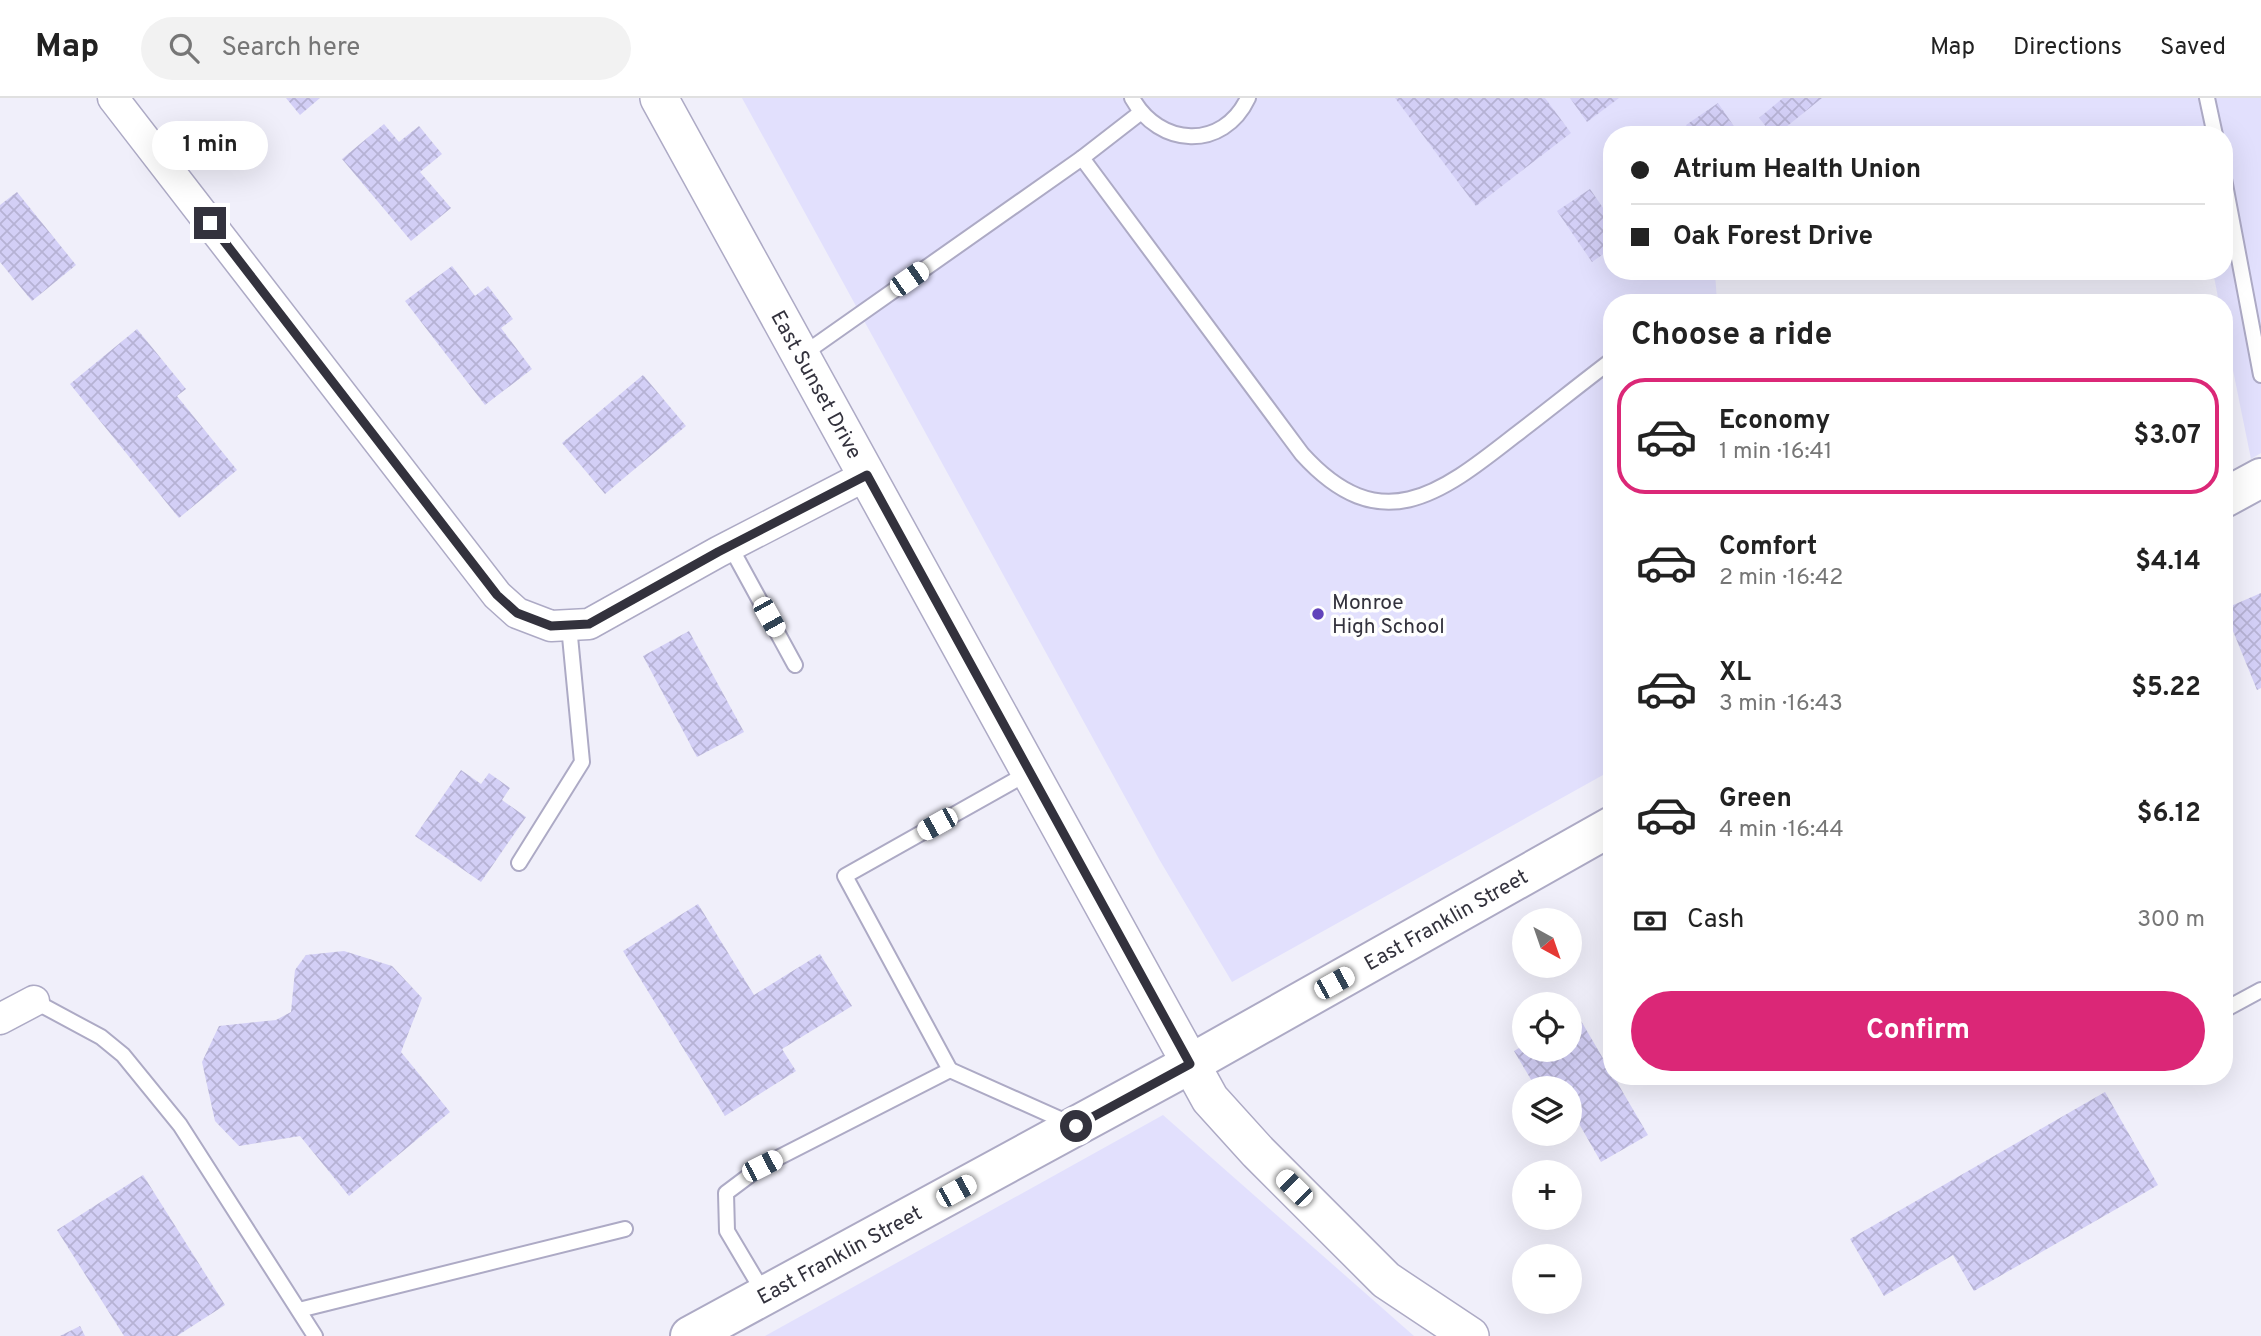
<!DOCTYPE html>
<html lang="en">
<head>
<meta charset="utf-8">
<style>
  body { margin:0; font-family:Overpass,sans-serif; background:#f2f2f2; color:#222; height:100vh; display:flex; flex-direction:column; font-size:26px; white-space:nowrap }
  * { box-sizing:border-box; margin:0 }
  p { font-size:23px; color:#767676 }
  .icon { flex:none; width:38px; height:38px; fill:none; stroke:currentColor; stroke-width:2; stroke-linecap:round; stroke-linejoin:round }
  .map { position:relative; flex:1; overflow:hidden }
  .sheet { position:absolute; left:1603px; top:196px; width:630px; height:791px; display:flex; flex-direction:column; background:#fff; border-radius:28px; box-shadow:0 7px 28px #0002 }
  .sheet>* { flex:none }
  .banner { position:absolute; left:1603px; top:28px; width:630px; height:154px; border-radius:28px; box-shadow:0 7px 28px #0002; display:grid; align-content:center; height:154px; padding:0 28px; background:#fff }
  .needle { width:46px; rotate:140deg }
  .tools { position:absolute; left:1512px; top:810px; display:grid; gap:14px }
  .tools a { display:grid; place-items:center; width:70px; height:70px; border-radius:50%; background:#fff; box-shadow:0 7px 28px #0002; font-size:35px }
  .end { position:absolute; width:32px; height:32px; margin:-16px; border:9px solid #33323d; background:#fff; box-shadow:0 0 0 4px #fff }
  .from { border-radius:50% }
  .bubble { position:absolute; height:49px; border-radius:24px; background:#fff; box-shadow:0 7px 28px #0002; font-size:23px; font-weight:700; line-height:49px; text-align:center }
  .car { position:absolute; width:21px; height:42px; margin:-21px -10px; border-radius:9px; box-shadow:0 0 5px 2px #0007; background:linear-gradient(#fff 24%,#345 0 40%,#fff 0 76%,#345 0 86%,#fff 0) }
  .banner b { display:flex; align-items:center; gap:24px; height:66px; font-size:26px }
  .banner b+b { border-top:2px solid #e0e0e0 }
  .banner i { width:18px; height:18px; background:#222 }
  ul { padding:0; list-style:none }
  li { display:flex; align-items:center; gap:21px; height:116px; margin:0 14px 10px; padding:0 14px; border:4px solid transparent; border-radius:28px }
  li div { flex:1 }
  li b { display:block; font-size:26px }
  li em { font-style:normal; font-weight:700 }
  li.selected { border-color:#db2777 }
  li>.icon { width:63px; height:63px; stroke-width:1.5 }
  h2 { padding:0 28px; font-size:32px; line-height:84px }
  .pay { display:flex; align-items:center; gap:18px; height:77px; padding:0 28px; font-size:26px }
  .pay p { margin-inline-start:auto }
  .primary-button { display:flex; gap:14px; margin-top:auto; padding:14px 28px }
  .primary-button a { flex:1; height:80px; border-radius:42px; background:#db2777; color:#fff; font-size:28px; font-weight:700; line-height:80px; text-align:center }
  header { display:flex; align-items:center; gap:42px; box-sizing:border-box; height:98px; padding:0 35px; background:#fff; border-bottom:2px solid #e0e0e0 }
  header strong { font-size:33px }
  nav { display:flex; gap:38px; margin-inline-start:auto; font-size:24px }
  .search { width:490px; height:63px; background:#f2f2f2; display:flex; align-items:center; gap:18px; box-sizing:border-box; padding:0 24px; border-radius:38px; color:#767676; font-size:26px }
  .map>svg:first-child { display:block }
</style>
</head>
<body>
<header>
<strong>Map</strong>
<div class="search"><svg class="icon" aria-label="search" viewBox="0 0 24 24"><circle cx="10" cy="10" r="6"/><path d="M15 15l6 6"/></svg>Search here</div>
<nav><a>Map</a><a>Directions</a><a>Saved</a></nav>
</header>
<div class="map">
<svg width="2261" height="1238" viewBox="0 0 2261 1238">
  <defs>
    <pattern id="building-cross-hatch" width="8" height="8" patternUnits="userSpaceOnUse" patternTransform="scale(1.75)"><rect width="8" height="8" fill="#d3cff6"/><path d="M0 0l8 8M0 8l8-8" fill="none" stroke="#b6b2d4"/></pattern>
  </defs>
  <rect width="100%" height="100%" fill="#f0effa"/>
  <g fill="#e2e0fd">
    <path d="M742,0H2261V355L2251,361L2224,228V205H2219L2213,173H2224V37H1612V173H1715L1717,205H1612V672L1232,884L1159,761Z"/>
    <path d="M1163,1017L1414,1238H765Z"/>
  </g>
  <g fill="url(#building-cross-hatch)">
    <path d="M286,0H320L300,17Z"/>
    <path d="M1395,0H1545L1571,35L1476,108Z"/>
    <path d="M1570,0H1619L1587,24Z"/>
    <path d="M1783,0H1822L1776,37H1773L1759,20Z"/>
    <path d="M1718,5L1740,37H1692L1686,27Z"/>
    <path d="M384,26L399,44L419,28L442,56L420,74L451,110L411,143L342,61Z"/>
    <path d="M1590,91L1612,123V150L1592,164L1557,113Z"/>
    <path d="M17,94L76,167L32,203L0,164V107Z"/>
    <path d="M452,168L475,198L488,188L513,221L501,230L532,271L485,307L405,203Z"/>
    <path d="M137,231L186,291L177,298L237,372L179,420L70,286Z"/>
    <path d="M643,277L686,328L605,396L562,345Z"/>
    <path d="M2261,495V590L2257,592L2224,511Z"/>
    <path d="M689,533L744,634L697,659L643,558Z"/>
    <path d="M461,672L481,686L489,675L510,690L502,702L526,719L481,784L415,738Z"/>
    <path d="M698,806L754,897L820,856L852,908L782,951L796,973L725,1018L623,853Z"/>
    <path d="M344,853L392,868L422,900L401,954L450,1014L349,1098L300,1038L239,1048L215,1023L202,964L219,928L276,922L291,914L295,872L306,857Z"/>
    <path d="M1577,916L1648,1037L1601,1064L1570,1010V990H1536L1514,953L1524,947V952H1570V921Z"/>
    <path d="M2105,994L2158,1087L1974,1193L1953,1157L1884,1198L1850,1141Z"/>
    <path d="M143,1077L225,1207L177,1238H124L57,1132Z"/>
    <path d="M80,1228L85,1238H60Z"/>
  </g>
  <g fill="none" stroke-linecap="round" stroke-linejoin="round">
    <defs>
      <g id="service">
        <path d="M1132,0C1159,49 1223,53 1248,0"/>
        <path d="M2207,0L2215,37"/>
        <path d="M1082,60L1302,356C1380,442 1439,397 1514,338C1547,313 1579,287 1612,262"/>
        <path d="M2224,81L2261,277"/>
        <path d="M802,257L1082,60L1140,15"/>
        <path d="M730,448L795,567"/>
        <path d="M519,765L582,664L569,528"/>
        <path d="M34,903L101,939L123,957L180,1027L315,1238"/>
        <path d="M2224,912L2261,892"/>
        <path d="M950,972L1071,1026"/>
        <path d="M765,1197L727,1133L726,1095L762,1068L950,972L845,778L1028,675"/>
        <path d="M299,1212L625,1131"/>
      </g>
      <g id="minor">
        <path d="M113,0L497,497L517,515L551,528L589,526L718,454L867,377"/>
        <path d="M0,921L34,903"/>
      </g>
      <g id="tertiary">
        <path id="s1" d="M659,0L1210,1001L1258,1054L1386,1182L1470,1238"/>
      </g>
      <g id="secondary">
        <path d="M2224,400L2261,380"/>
        <path id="s2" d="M690,1238L1190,966L1612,728"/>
      </g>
    </defs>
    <use href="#service" stroke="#adaac5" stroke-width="18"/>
    <use href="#minor" stroke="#adaac5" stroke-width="33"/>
    <use href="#tertiary" stroke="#adaac5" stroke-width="40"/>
    <use href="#secondary" stroke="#adaac5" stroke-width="42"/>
    <use href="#service" stroke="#fff" stroke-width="14"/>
    <use href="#minor" stroke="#fff" stroke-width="30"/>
    <use href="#tertiary" stroke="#fff" stroke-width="37"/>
    <use href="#secondary" stroke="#fff" stroke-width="38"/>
  </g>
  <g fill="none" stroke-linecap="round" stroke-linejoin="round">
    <path stroke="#33323d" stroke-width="9" d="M210,125L497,497L517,515L551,528L589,526L718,454L867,377L1190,966L1076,1028"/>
  </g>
  <circle fill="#6243bb" stroke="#fefefe" stroke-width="2.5" cx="1318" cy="516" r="7"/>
  <g text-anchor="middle" stroke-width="7" stroke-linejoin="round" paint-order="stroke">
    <g font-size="21" fill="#33323d" stroke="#fefefe">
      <text dy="7" stroke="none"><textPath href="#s1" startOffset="327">East Sunset Drive</textPath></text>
      <text dy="7" stroke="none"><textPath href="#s2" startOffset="863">East Franklin Street</textPath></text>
      <text dy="7" stroke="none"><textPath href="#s2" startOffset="170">East Franklin Street</textPath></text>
    </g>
    <g font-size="21" fill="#33323d" stroke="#fefefe" text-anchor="start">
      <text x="1332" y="511">Monroe<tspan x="1332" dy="24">High School</tspan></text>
    </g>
  </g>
</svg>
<div class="tools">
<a><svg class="needle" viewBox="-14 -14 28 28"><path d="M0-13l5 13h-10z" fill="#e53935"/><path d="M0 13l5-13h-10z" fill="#767676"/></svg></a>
<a><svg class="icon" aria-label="locate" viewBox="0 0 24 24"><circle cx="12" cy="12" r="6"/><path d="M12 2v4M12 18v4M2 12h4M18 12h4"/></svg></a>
<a><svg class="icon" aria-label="layers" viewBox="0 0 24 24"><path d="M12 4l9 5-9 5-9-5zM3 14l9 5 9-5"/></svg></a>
<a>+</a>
<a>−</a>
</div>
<i class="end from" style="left:1076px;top:1028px"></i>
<i class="end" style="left:210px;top:125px"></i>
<div class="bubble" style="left:152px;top:23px;width:116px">1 min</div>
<i class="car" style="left:909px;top:181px;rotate:55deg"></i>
<i class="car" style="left:769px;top:519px;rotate:151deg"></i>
<i class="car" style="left:937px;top:726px;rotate:241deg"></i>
<i class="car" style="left:1334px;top:885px;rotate:61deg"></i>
<i class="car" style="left:762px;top:1068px;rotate:63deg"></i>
<i class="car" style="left:1294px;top:1090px;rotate:315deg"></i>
<i class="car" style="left:956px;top:1093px;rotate:61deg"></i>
<div class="banner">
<b><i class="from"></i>Atrium Health Union</b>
<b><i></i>Oak Forest Drive</b>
</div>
<section class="sheet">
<h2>Choose a ride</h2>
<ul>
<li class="selected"><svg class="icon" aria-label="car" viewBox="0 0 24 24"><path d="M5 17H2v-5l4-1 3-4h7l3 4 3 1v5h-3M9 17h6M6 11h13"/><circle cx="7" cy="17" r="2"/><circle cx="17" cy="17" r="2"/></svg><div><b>Economy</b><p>1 min · 16:41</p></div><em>$3.07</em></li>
<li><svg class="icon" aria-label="car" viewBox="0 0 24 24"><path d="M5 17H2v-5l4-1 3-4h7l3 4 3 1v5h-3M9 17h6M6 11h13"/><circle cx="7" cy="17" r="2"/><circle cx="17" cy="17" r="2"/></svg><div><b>Comfort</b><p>2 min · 16:42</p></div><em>$4.14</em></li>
<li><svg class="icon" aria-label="car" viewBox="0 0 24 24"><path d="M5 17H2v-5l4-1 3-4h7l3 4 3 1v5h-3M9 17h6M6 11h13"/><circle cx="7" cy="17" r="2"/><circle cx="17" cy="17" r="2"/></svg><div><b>XL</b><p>3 min · 16:43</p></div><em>$5.22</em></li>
<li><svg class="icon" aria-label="car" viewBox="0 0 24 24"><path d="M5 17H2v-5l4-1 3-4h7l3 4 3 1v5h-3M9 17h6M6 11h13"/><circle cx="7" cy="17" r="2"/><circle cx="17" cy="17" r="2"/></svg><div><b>Green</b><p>4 min · 16:44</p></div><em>$6.12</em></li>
</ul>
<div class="pay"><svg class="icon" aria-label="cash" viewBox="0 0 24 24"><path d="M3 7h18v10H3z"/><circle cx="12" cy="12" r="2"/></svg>Cash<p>300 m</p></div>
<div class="primary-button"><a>Confirm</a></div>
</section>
</div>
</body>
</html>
